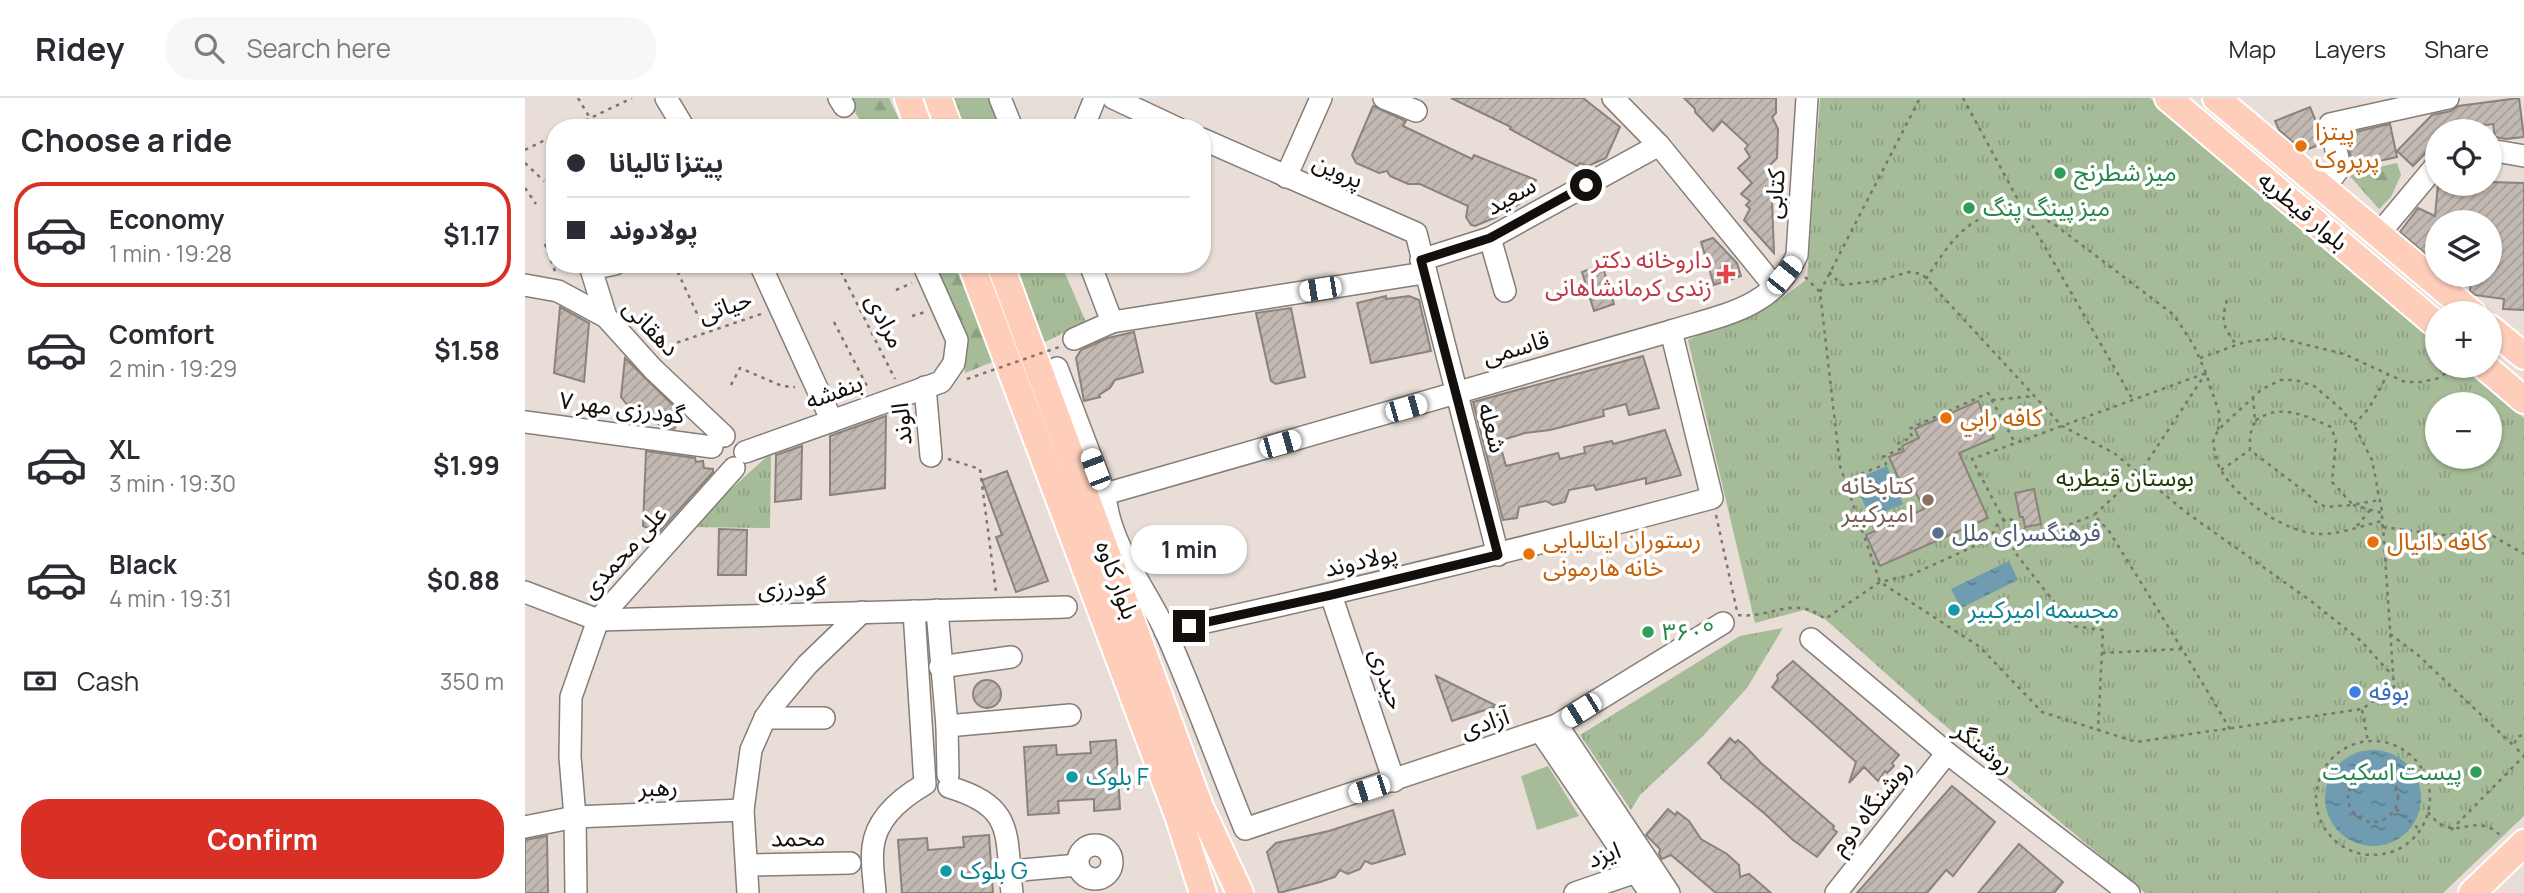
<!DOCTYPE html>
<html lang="en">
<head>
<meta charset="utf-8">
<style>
  body { margin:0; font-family:Manrope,"Noto Sans Arabic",sans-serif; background:#f7f7f7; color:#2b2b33; height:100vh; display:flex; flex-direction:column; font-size:26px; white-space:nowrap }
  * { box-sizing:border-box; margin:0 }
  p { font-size:23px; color:#7c7c81 }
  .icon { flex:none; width:38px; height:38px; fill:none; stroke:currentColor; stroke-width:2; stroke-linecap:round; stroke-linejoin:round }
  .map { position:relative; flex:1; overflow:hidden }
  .side { display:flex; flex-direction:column; background:#fff; width:525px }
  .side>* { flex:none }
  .hud { position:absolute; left:21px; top:21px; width:665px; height:154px; border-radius:28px; box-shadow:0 2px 5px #0004; display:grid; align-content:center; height:154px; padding:0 21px; background:#fff }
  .fabs { position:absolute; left:1900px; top:21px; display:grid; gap:14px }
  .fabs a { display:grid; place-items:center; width:77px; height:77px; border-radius:50%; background:#fff; box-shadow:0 2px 5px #0004; font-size:35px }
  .end { position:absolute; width:32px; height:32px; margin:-16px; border:9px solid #120f0c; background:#fff; box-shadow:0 0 0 4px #fff }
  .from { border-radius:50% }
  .bubble { position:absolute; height:49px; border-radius:24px; background:#fff; box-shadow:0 2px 5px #0004; font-size:23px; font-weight:700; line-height:49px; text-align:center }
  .car { position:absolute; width:21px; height:42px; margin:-21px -10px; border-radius:9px; box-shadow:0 0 5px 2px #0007; background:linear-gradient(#fff 24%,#345 0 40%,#fff 0 76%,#345 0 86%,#fff 0) }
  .hud b { display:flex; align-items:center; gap:24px; height:66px; font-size:26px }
  .hud b+b { border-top:2px solid #e1e1e2 }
  .hud i { width:18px; height:18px; background:#2b2b33 }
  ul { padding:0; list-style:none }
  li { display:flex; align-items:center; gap:21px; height:105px; margin:0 14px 10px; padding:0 7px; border:4px solid transparent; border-radius:28px }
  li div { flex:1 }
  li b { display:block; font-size:26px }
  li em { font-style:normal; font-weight:700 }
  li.selected { border-color:#d93025 }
  li>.icon { width:63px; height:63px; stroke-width:1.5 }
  h2 { padding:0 21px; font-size:32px; line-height:84px }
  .pay { display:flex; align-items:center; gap:18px; height:77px; padding:0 21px; font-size:26px }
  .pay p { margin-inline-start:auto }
  .button { display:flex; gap:14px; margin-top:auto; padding:14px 21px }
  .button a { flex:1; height:80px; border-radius:28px; background:#d93025; color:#fff; font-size:28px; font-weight:700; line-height:80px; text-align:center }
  header { display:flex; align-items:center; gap:42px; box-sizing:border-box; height:98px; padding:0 35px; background:#fff; border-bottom:2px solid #e1e1e2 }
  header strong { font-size:33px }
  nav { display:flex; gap:38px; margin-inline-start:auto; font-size:24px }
  .search { width:490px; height:63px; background:#f7f7f7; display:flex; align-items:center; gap:18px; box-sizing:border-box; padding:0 24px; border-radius:28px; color:#7c7c81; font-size:26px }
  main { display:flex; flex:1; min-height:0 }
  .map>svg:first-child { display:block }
</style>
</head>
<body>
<header>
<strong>Ridey</strong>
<div class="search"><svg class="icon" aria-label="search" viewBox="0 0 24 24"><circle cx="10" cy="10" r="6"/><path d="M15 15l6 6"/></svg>Search here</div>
<nav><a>Map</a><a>Layers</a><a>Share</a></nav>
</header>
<main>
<section class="side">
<h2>Choose a ride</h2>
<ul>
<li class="selected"><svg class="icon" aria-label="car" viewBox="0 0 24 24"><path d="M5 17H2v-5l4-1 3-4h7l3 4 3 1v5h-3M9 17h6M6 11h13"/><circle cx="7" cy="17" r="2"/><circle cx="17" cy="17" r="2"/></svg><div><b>Economy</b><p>1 min · 19:28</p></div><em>$1.17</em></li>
<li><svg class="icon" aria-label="car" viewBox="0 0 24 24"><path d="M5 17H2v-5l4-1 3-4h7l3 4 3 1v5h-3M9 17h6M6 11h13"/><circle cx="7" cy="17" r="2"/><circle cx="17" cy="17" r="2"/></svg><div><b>Comfort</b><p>2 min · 19:29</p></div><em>$1.58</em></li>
<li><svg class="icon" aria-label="car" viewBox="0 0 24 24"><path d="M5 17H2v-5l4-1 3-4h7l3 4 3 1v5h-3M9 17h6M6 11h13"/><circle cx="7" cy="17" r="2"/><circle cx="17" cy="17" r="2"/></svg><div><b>XL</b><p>3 min · 19:30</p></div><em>$1.99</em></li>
<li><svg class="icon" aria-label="car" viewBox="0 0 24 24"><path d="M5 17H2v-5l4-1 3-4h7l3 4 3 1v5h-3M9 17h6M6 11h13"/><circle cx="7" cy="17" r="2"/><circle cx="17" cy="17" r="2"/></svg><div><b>Black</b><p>4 min · 19:31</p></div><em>$0.88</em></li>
</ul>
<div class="pay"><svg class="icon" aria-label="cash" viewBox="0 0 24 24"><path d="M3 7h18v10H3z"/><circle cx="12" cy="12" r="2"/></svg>Cash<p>350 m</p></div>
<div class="button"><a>Confirm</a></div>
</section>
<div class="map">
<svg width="1999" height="795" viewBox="0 0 1999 795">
  <defs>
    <pattern id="forest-firs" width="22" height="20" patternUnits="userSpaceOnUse" patternTransform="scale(1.75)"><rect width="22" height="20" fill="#a6bb98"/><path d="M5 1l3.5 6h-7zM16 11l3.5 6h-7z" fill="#8ea082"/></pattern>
    <pattern id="park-tufts" width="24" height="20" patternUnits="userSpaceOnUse" patternTransform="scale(1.75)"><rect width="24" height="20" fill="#a6bb98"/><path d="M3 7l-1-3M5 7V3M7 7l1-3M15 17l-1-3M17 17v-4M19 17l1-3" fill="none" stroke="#8ea082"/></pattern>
    <pattern id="water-ripples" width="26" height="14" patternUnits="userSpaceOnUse" patternTransform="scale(1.75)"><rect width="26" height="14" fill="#6f9cb0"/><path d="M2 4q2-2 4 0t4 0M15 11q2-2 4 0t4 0" fill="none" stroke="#5a7e8e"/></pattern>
    <pattern id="building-hatch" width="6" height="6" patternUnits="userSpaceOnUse" patternTransform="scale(1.75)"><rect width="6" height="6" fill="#c2b9b2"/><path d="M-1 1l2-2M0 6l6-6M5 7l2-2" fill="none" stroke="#a69e98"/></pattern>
  </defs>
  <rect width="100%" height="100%" fill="#e8ded7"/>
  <path fill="#a6bb98" d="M1023,668L1054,718L1012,732L996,678Z"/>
  <g fill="url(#forest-firs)">
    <path d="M321,0H364L378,30H340Z"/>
    <path d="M1872,65L1876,77L1866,99L1854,111L1823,76Z"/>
    <path d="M412,166H434L472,262L440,275L437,237Z"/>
  </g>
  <g fill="url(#park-tufts)" fill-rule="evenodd">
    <path d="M422,0H463L476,30H434Z"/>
    <path d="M1295,0H1625L1913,246V268H1939L1999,320V718L1918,795H1620L1404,614L1300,521L1279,512L1230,525L1163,242L1260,198L1282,181ZM1913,306H1965V359H1913Z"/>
    <path d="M488,166H536L561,224L516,246Z"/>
    <path d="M246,355L245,430L164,429Z"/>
    <path d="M1258,530L1222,590L1178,638L1115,697L1106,712L1055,637L1215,538Z"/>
  </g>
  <g fill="url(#water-ripples)">
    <path d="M1362,368L1378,406L1345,420L1329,382Z"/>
    <path d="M1484,463L1493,482L1436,510L1426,491Z"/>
    <circle cx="1848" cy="700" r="48"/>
  </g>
  <g fill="url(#building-hatch)" stroke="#8b827c" stroke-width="2">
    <path d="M926,0H1058L1095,29L1081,60L1063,68L1055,65L1052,68L985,31L986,29Z"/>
    <path d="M1159,0H1251V15L1247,19L1253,31L1252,60L1243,69L1246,76L1249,155L1219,122L1225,111L1221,107L1225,103L1216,96L1227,85L1213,70L1225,59L1220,51L1223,47L1197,23L1188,33L1170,14V11Z"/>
    <path d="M1994,0L1999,39L1981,41L1970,39L1968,26L1913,33V42L1888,68L1872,53L1907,17L1926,13L1933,8Z"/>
    <path d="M848,8L881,23L878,28L947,61L949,57L1011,82L1002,100L991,108L981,103L972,119L950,128L946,127L941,119L943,108L895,86H883L865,78L862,73L854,75L831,65L827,57Z"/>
    <path d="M1785,9L1792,26L1796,46L1778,53L1754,32L1750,23Z"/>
    <path d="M1865,26L1872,59L1828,69L1821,36Z"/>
    <path d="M1965,84L1999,85V212L1978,211L1979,201L1950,197L1945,193L1947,177H1965V124H1913V162L1902,157L1875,134L1893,110L1910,118L1913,86H1965Z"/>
    <path d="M1188,140L1212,165L1216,178L1189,187L1176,144Z"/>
    <path d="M1077,166L1089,206L1069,213L1057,174Z"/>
    <path d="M861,198V201L884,198L894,202L906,253L846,265L832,205Z"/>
    <path d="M35,209L64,225L59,284L29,275Z"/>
    <path d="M766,210L780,279L751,286L746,283L731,215Z"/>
    <path d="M609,234L618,274L590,282L585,290L574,297L575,299L559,303L551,260L556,252L583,240Z"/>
    <path d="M1118,258L1134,310L1104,317L1101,306L1078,312L1079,318L1025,332L1000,335L974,343L981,368L1033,355L1035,361L1060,355L1059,349L1087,343L1088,346L1140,332L1156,377L1121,386V380L1071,392L1069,387L1044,392L1040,404L1028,407L1021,403L994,409L992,420L978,422L948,304Z"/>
    <path d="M100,260L159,318L149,331L139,329L104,309L96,299Z"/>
    <path d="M1453,303L1469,340L1434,355L1463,420L1355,468L1341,437L1399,411L1386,384L1377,388L1364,359L1379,353L1377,348L1394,340L1390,331Z"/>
    <path d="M361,318L360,390L305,397V338Z"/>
    <path d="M277,348L276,401L250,404L251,357Z"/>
    <path d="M121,353L170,360L171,364L178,363L179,370L188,371V374L133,435L118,428Z"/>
    <path d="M482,373L523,483L491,494L471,439L477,437L457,382Z"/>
    <path d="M1509,391L1516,426L1500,429L1498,419H1495L1490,395Z"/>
    <path d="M194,431L222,432L221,477H193Z"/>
    <path d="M1268,563L1374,657L1367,665L1369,668L1362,675L1360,673L1353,683L1339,669L1324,685L1331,664L1247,589L1253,581L1252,577Z"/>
    <path d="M911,578L972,608L927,623Z"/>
    <circle cx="462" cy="596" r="14"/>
    <path d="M1205,640L1210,645L1213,642L1221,649L1236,665L1309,728L1308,731L1312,734L1292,759L1268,742L1239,715L1196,680V678L1183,665Z"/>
    <path d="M591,642L595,711L569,713V701L533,703L534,715L503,717L499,649L531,647L532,657L566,655L565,644Z"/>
    <path d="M1427,688L1470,724L1428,778L1421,772L1402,795H1332Z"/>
    <path d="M1143,711L1150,717L1152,714L1164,723L1176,741L1202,756L1214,767L1215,779L1224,776L1246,795H1191L1146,757L1137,761L1134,756L1135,751L1121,737Z"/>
    <path d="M868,712L880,756L847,766L840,763L835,771L823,776L815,772L810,779L795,784L754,795L742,754L751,745L804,733Z"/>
    <path d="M464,737L468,795H377L373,742L402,740L403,752L439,749L438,739Z"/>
    <path d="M22,738L23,795H0V742Z"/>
    <path d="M1494,746L1538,784L1529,795H1453Z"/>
  </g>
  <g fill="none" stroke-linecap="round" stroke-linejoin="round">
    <defs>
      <g id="minor">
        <path d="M141,0L159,30"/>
        <path d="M314,0L319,8"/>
        <path d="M475,0L487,30"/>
        <path d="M588,0L652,30"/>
        <path d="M859,0L891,13"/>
        <path d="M1088,0L1134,47L1250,189"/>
        <path d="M558,30L570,0"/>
        <path d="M677,41L891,135L973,457"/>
        <path d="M1965,52L1999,58"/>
        <path d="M761,79L796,0"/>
        <path d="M1799,91L1815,69L1805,26L1923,0"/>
        <path d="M1853,137L1913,65"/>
        <path d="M965,140L980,193"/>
        <path d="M896,162L965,140L1134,47"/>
        <path d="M235,166L307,323"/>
        <path d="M565,166L587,224"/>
        <path d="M0,187L33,193L81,219L128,271L199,338"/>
        <path d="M81,219L66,171L90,166"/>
        <path d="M549,241L587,224L899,175"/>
        <path d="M532,270L580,396C584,446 619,488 640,532C669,597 693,665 720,731L1032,627L1198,525"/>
        <path d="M400,289L406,358"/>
        <path d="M0,324L187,349"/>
        <path d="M220,354L416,284L429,265L432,242L398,166"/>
        <path d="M580,396L1146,233C1197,217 1248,211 1272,157L1282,0"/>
        <path d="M0,494L73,522L541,509"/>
        <path d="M806,497L869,683"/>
        <path d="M412,512L422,628L423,677"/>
        <path d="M640,533C825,493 1005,449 1187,400L1146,233"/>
        <path d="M1286,541L1422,655L1604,795"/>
        <path d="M415,569L486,559"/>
        <path d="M240,620H299"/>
        <path d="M1032,627L1144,795"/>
        <path d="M422,628L545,617"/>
        <path d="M1016,634L1125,795"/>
        <path d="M424,689C491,709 480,736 487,795"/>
        <path d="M0,729L50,719L218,712"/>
        <circle cx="570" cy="764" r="17"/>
        <path d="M222,767L325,765"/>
        <path d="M485,773L553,767"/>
        <path d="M51,795L50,719L45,659L46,599L73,522L209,370"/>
        <path d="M223,795L218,712L226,652L240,620L251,604L282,567L337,514"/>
        <path d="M350,795C349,780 346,764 348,749C351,720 376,700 400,686L389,513"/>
        <path d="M1050,795L1111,774L1123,767"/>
        <path d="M1311,795L1422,655"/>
      </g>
      <g id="major">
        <path d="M383,0L394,30"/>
        <path d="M413,0L424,30"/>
        <path d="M1643,0L1913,228"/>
        <path d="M1691,0L1947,215"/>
        <path d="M446,166L654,720L678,795"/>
        <path d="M475,166L675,709L715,795"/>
        <path d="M1965,230L1999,258"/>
        <path d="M1959,268L1999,302"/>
        <path d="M1947,795L1999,745"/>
      </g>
    </defs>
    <use href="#minor" stroke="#857d76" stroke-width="24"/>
    <use href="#major" stroke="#fff" stroke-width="30"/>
    <g stroke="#7b746f" stroke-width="2.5" stroke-dasharray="3.5 5" stroke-linecap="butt">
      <path d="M53,0L65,20"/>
      <path d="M1438,0L1498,111L1529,126L1649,217L1669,248L1681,275L1695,318L1693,332"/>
      <path d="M45,30L107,0"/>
      <path d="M296,30L308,23"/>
      <path d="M0,52L30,37"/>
      <path d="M0,65L19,83"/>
      <path d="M0,90L11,106"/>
      <path d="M20,146L31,176"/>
      <path d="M149,166L181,235"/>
      <path d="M312,166L370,281"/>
      <path d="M1304,174L1317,187L1352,183L1384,174L1397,176L1537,328L1589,355L1662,415L1786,503L1836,543L1868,578"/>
      <path d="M1280,179L1295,194L1315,368L1355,484L1455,549L1517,614L1611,644L1837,611L1869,589L1858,429C1857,424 1857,418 1857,413L1847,362L1829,327L1815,310L1789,288L1770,282H1756L1737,291L1693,332L1688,344C1690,354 1691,365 1697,374C1714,402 1761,435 1794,436C1817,436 1836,428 1857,423"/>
      <path d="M1401,181C1414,161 1430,135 1451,123C1464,115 1483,114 1498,111L1608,302"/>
      <path d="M371,192L387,185"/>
      <path d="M1295,194L1395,0"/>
      <path d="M1702,202C1695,226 1699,228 1711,247"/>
      <path d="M387,218L400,214"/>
      <path d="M309,224L344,292"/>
      <path d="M138,254L151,245L239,215"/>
      <path d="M1675,260L1720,244L1754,240L1819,256L1880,284H1897L1914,280L1930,268"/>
      <path d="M206,287L215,270L257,288L270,289"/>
      <path d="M1728,299L1730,323L1725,337V352L1779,393L1791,404L1801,409L1828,407L1807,384L1811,342L1806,329C1781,318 1755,304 1730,323"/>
      <path d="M1467,302L1509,298"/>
      <path d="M1829,327L1844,310L1863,276"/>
      <path d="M423,361L455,371L471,494"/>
      <path d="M1696,372L1725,352"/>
      <path d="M1320,382L1361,366L1358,359L1375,351L1372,346L1387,339L1384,331L1463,295L1490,345"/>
      <path d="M1831,406L1855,402"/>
      <path d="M1828,407L1857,415"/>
      <path d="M1191,417L1212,513"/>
      <path d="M1479,423L1447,361L1681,275"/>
      <path d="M1832,428L1845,412"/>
      <path d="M1858,429L1917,437L1954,435L1968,438L1999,456"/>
      <path d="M1503,436L1546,426L1569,417"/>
      <path d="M1213,517C1245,521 1270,496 1300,521L1355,484L1386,477L1465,441L1472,427L1483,420L1496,427L1503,436L1488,452L1548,528L1578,532L1573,633"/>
      <path d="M1865,536L1893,557L1989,648L1991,640L1999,636"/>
      <path d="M1657,551L1584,433L1569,417L1614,376L1681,275"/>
      <path d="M1577,555L1657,551L1705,631"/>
      <path d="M1837,612L1843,643"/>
      <circle cx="1848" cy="700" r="57"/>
      <circle cx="1848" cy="699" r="25"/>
      <path d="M1871,711L1895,732"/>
      <path d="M1903,714C1930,750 1949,710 1976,738"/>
      <path d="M1926,732L1999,658L1989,648"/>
    </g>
    <use href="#minor" stroke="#fff" stroke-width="21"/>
    <use href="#major" stroke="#fecebb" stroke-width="26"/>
    <path stroke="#7b746f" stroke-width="2.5" stroke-dasharray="3.5 5" stroke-linecap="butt" d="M442,281L537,248"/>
  </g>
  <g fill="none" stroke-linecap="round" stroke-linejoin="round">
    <path stroke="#120f0c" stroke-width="9" d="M664,528L806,497L973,457L896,162L965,140L1061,87"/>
  </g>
  <g fill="#e8710a" stroke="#fff" stroke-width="2.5">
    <circle cx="1776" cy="48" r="7"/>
    <circle cx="1421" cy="320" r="7"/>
    <circle cx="1848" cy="444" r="7"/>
    <circle cx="1004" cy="456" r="7"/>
  </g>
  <g fill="#2e9e5b" stroke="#fff" stroke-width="2.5">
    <circle cx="1535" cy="75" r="7"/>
    <circle cx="1444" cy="110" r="7"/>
    <circle cx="1123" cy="534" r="7"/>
    <circle cx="1951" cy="674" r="7"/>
  </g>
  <path fill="#e0444e" stroke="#fff" stroke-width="2.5" d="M1197.5 165.5h7v7h7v7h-7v7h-7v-7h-7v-7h7z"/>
  <circle fill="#8d6e63" stroke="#fff" stroke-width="2.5" cx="1403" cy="402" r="7"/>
  <circle fill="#5c6f8a" stroke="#fff" stroke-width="2.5" cx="1413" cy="435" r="7"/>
  <g fill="#0f9aa8" stroke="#fff" stroke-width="2.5">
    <circle cx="1429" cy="512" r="7"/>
    <circle cx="547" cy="679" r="7"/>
    <circle cx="421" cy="773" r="7"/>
  </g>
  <circle fill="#3f7fe0" stroke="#fff" stroke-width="2.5" cx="1830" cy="594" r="7"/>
  <g text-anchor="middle" stroke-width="7" stroke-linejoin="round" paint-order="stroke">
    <g font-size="24" fill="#c56008" stroke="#fff" text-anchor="start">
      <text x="1790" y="42">پیتزا<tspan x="1790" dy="28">پرپروک</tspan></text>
      <text x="1435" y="328">كافه رابي</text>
      <text x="1018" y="450">رستوران ایتالیایی<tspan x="1018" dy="28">خانه هارمونی</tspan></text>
      <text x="1862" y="452">کافه دانیال</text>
    </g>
    <g font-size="24" fill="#120f0c" stroke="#fff">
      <text transform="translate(813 73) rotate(24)" y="8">پروین</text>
      <text transform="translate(1250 96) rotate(-86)" y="8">کتابی</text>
      <text transform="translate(986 98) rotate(-29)" y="8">سعید</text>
      <text transform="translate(1778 113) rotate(40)" y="8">بلوار قیطریه</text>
      <text transform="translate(200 209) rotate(-19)" y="8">حیاتی</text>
      <text transform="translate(360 223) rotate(63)" y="8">مرادی</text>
      <text transform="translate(126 230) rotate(46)" y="8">دهقانی</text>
      <text transform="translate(991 250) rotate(-16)" y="8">قاسمی</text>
      <text transform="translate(309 294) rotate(-20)" y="8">بنفشه</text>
      <text transform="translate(97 310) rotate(7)" y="8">گودرزی مهر ۷</text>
      <text transform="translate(377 326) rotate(-95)" y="8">الوند</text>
      <text transform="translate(967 330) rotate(75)" y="8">شعله</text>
      <text transform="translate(99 454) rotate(-48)" y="8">علی محمدی</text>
      <text transform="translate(836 463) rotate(-13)" y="8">پولادوند</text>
      <text transform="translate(592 482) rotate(70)" y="8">بلوار کاوه</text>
      <text transform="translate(267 490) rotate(-2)" y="8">گودرزی</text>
      <text transform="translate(862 581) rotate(71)" y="8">حیدری</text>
      <text transform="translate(960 625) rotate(-18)" y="8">آزادی</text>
      <text transform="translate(1459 650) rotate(38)" y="8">روشنگر</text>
      <text transform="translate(133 690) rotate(-2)" y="8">رهبر</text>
      <text transform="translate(1346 709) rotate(-51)" y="8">روشنگاه دوم</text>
      <text transform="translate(273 740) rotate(-1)" y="8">محمد</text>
      <text transform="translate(1079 757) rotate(-20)" y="8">ایزد</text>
    </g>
    <g font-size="24" fill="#27864d" stroke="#fff" text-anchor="start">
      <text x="1549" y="83">میز شطرنج</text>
      <text x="1458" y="118">میز پینگ پنگ</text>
      <text x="1137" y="542">۳۶۰°</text>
      <text x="1937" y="682" text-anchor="end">پیست اسکیت</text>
    </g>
    <g font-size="24" fill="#be3a42" stroke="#fff" text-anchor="end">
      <text x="1187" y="170">داروخانه دکتر<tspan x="1187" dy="28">زندی کرمانشاهانی</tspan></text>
    </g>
    <g font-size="24" fill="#223d05" stroke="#fff">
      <text x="1600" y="388">بوستان قیطریه</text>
    </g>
    <g font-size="24" fill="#785e54" stroke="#fff" text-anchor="end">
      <text x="1389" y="396">کتابخانه<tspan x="1389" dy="28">امیرکبیر</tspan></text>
    </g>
    <g font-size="24" fill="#4e5e75" stroke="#fff" text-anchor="start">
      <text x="1427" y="443">فرهنگسرای ملل</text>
    </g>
    <g font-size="24" fill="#0d838f" stroke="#fff" text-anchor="start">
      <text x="1443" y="520">مجسمه امیرکبیر</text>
      <text x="561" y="687">بلوک F</text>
      <text x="435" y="781">بلوک G</text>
    </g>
    <g font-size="24" fill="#366cbe" stroke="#fff" text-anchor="start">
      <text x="1844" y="602">بوفه</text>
    </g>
  </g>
</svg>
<div class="fabs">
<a><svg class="icon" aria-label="locate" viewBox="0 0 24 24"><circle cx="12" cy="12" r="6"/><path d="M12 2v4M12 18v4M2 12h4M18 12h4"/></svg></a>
<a><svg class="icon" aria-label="layers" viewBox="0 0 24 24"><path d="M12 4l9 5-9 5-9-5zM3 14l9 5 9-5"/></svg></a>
<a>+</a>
<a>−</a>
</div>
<i class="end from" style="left:1061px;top:87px"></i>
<i class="end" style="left:664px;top:528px"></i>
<div class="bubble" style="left:606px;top:427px;width:116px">1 min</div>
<i class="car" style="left:1259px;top:177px;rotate:39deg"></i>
<i class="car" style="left:795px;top:191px;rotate:261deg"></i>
<i class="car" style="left:881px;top:310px;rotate:74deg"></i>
<i class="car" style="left:755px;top:346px;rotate:74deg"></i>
<i class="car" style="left:570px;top:371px;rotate:339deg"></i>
<i class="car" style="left:1056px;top:612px;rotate:238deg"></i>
<i class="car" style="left:844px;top:691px;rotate:252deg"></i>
<div class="hud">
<b><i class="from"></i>پیتزا تالیانا</b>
<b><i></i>پولادوند</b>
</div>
</div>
</main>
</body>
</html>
